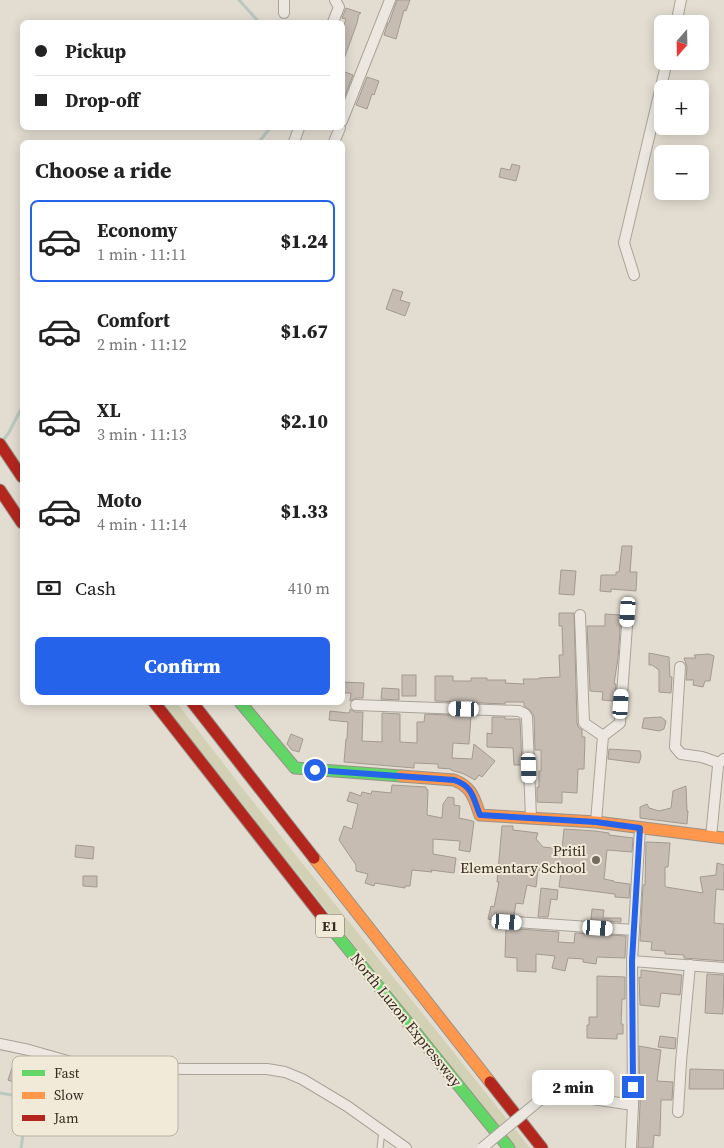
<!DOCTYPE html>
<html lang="en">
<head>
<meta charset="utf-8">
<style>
  body { margin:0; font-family:"Source Serif 4",serif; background:#f6f6f6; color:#222; height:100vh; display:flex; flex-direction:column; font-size:19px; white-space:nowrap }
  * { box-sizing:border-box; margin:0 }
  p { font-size:16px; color:#767676 }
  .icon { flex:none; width:28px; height:28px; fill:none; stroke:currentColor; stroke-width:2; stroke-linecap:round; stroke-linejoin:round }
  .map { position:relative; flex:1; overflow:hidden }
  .side { position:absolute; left:20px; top:140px; width:325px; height:565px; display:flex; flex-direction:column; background:#fff; border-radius:8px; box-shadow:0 2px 12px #0003 }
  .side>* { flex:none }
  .top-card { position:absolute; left:20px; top:20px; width:325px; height:110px; border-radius:8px; box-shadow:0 2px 12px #0003; display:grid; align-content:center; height:110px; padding:0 15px; background:#fff }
  .needle { width:32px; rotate:200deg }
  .buttons { position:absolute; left:654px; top:15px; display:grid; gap:10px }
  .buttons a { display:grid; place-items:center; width:55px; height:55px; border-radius:8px; background:#fff; box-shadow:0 2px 12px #0003; font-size:25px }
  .end { position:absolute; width:22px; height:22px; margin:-11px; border:6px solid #2563eb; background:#fff; box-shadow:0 0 0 2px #fff }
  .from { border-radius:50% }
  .bubble { position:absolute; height:35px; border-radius:8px; background:#fff; box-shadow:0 2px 12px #0003; font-size:16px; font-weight:800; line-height:35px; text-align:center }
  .car { position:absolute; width:15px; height:30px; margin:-15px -8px; border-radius:6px; box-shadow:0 0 4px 1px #0007; background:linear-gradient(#fff 24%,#345 0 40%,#fff 0 76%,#345 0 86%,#fff 0) }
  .top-card b { display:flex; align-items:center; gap:18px; height:48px; font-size:19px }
  .top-card b+b { border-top:1px solid #e0e0e0 }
  .top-card i { width:12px; height:12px; background:#222 }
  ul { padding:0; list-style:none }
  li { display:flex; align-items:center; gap:15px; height:82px; margin:0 10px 8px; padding:0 5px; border:2px solid transparent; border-radius:8px }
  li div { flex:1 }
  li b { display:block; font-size:19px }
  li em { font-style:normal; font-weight:800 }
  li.active { border-color:#2563eb }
  li>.icon { width:45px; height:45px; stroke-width:1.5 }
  h2 { padding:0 15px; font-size:22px; line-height:60px }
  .pay { display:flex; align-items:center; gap:12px; height:55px; padding:0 15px; font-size:19px }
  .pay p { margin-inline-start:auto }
  .button { display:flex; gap:10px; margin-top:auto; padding:10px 15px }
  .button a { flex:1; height:58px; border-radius:8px; background:#2563eb; color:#fff; font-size:20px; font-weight:800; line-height:58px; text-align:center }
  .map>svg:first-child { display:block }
</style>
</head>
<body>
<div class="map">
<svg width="724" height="1148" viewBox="0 0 724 1148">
  <rect width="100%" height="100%" fill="#e3ddd1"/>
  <path fill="#d2d1b6" d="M162,703H177L243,789L530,1148H515Z"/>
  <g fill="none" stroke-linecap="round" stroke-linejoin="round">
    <g stroke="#bbc8c0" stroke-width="3">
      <path d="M239,0L259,22"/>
      <path d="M259,142L270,128"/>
      <path d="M4,439L8,434L22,407"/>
      <path d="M0,1093L29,1098L21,1148"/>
    </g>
  </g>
  <g fill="#c6bcb2" stroke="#a39990">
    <path d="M397,0H410L406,11L404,10L396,39L384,35L388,23H389Z"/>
    <path d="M346,8L361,13L359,14L357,23L344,59L342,58V31L346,19L342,18Z"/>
    <path d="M342,71L353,75L343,101H342Z"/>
    <path d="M367,77L379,81L374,95L372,94L367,109L356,105Z"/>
    <path d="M512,164L520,166L516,181L499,177L501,168L510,170Z"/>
    <path d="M393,289L403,292L400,300L410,303L405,316L386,309Z"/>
    <path d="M622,546H632L630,572H637L636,591L611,589V592L600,591L601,575H616V572H619Z"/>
    <path d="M561,570L576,571L574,595L559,594Z"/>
    <path d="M559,613H574L577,723L578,727L582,730V737H585L584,769H578L577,793L562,792V803L537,802V787H539V771H541V750H535L534,716L530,710L524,706V702H505V704L435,701V676H453V681H471V678H487V680H506L505,683L524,684L523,679H539V678L560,677L559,655H563L562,626H559Z"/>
    <path d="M605,614L621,615L618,658L614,684H616L615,701L602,700L603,692L590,691L587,626H605Z"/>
    <path d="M649,653L669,657L670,677H672L671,693L659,692V670L652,665H649Z"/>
    <path d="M709,654L714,656L710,681H705L703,687L693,685L694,680H686L687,667L684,658H696L694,655Z"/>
    <rect x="402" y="675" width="14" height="21"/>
    <path d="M342,682L364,683L363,698H356L350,701L351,693H342Z"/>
    <path d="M382,688L399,689V700L381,699Z"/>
    <path d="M350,709L355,712H363L362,741L382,742V713L400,714V742L417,743V722H424L425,714L471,716L469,744L453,743L452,758L472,759L474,744L495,761L482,777L479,775L475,780L464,774L451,770V769L438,768V764L414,763V768L344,762L346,739H347L348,722L329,720L330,711L348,713L350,712Z"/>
    <path d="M492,717H505V719H520L522,765H514L513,748L487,747V733L492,734Z"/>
    <path d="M661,717L666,721L664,729L659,731L642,728L644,718Z"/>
    <path d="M291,734L303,739L299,752L292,750L287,744Z"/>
    <path d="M609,749L640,751L641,757L639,763L608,759Z"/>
    <path d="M392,785L426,787V789L428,790L427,815L442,818L443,804L448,797L454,798V805L460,806L459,818L473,821L474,822L470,852L459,850L460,841L433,839V854L456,858L454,873L431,870L432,872L412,870L410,886H405V888L375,883L374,886L365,883L368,874L356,871V865L339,840L344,826L352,829L358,804L347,801L350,792L361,796L362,792L371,794L372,791L391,793Z"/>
    <path d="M686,786L687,811H688L687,824L640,818V807L647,804L649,808L659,811L671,808L673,791Z"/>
    <path d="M502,826H513V830L538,833L536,839L543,847L562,849L564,829L595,831L609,833V835L633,838L632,852L607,850L604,879L614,881V882L630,884L629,898L615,897V894L559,887L561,872L538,870L536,887L527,885L523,904L516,903L514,915L500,914L495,917L493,920L488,919L491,906L494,907L499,882H497Z"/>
    <path d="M646,842L670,843L668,867H665V886L666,887L703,893L700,877L716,875L717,863L724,865V890L716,889L714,923L724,924V961L684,958V955L665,954V951L651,950L652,942L640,941L643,885H645Z"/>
    <path d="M76,845L94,847L93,859L75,857Z"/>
    <path d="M83,876H97V887L83,886Z"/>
    <path d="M541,888L558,890L557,900L551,899L548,917H538Z"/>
    <path d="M592,909L604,910L603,918H621V922L591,920Z"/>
    <path d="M506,928L559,932L558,942L574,943L575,933L626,936L625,958L597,957L596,964L583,962V959L568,958L565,971L552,968L555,956L536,954V972L517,971V958L505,957Z"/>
    <path d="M641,970L682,975L680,995L661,993L659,1007L640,1005L639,977L641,978Z"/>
    <path d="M707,974L724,975L723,1014L705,1013Z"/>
    <path d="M597,976L625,977V999H622L621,1024H623V1034H617V1039L587,1038V1025H589V1017H597Z"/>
    <path d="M660,1036L676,1038L675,1049L658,1047Z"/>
    <path d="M639,1046L661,1050L657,1081L673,1082L672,1100H661L660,1136L654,1135L653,1148H638L640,1105Z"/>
    <path d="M12,1068L25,1072L21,1085L8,1080Z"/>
    <path d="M690,1069L724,1070V1089H689Z"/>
  </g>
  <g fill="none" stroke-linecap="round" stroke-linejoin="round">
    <defs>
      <path id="lane" d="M380,1148L382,1131"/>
      <g id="street">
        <path d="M284,13V0"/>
        <path d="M333,22L339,7L335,0"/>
        <path d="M676,24L681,0"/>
        <path d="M342,121L390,0"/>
        <path d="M294,142L299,128"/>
        <path d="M334,142L340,128"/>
        <path d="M634,275L624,243L667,61"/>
        <path d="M580,615L584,723L603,736"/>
        <path d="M680,667L675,747L681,754L702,757L719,763"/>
        <path d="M356,705L519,711L525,714L527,717L531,818"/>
        <path d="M596,822L603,736L620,723L628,612"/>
        <path d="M711,837L718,766L719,763L724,759"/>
        <path d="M500,921L634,930"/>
        <path d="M632,961L724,968"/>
        <path d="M0,1044L29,1050L71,1062L88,1066L120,1068L189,1069H267L285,1072L302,1079L347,1106L406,1148"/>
        <path d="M540,1100L558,1094L633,1105"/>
        <path d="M678,1112L681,1062L690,965"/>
        <path d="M631,1148L633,1105L632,961L640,828"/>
      </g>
      <g id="fast">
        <path d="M240,702L295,768L401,776"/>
        <path d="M324,919L509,1148"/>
      </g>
      <g id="slow">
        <path d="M401,776L454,780C472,787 474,798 480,815L596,822L724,838"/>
        <path d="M314,858L490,1082"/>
      </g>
      <g id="jam">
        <path d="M0,444L22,477"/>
        <path d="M0,490L22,523"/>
        <path d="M154,702L324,919"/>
        <path d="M192,702L314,858"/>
        <path d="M490,1082L542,1148"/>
      </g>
    </defs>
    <use href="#lane" stroke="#a8a299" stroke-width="7"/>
    <use href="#street" stroke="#a8a299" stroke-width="12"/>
    <use href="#fast" stroke="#989289" stroke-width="13"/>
    <use href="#slow" stroke="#989289" stroke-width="13"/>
    <use href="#jam" stroke="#989289" stroke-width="13"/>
    <use href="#lane" stroke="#ece8e1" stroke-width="5"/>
    <use href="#street" stroke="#ece8e1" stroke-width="10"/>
    <use href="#fast" stroke="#63d668" stroke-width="11"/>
    <use href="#slow" stroke="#ff974d" stroke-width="11"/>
    <use href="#jam" stroke="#b3261e" stroke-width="11"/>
    <defs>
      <path id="street-bridge" d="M482,1148L540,1100"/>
    </defs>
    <use href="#street-bridge" stroke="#a8a299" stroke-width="12" stroke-linecap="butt"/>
    <use href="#street-bridge" stroke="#ece8e1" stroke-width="10"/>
  </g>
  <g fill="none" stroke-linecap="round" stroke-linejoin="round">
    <path stroke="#2563eb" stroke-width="6" d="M315,770L454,780C473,786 473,798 480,815L596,822L640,828L632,961L633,1087"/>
  </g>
  <circle fill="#73695f" stroke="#f2ead8" stroke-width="2" cx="596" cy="860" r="5"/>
  <g text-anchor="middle" stroke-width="4" stroke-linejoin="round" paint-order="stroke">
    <rect fill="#f2ead8" stroke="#6f6459" stroke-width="1" x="316" y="914.5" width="28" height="23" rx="4"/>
    <g font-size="14" font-weight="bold" fill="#372b22">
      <text x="330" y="931">E1</text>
    </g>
    <g font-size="15" fill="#372b22" stroke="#f2ead8" text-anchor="end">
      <text x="586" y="856">Pritil<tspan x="586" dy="17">Elementary School</tspan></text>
    </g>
    <g font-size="15" fill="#372b22" stroke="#f2ead8">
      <text transform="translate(406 1020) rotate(51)" y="5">North Luzon Expressway</text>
    </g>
  </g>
  <rect x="12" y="1056" width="166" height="80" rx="8" fill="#f2ead8" stroke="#bab1a1" stroke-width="1"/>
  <rect x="22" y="1070" width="23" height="6" fill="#63d668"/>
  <rect x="22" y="1092" width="23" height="7" fill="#ff974d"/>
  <rect x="22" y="1115" width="23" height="6" fill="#b3261e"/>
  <g font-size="14" fill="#372b22">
    <text x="54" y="1078">Fast</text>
    <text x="54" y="1100">Slow</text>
    <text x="54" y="1123">Jam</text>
  </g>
</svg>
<div class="buttons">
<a><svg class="needle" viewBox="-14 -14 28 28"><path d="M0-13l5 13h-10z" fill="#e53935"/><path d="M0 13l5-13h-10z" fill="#767676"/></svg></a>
<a>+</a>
<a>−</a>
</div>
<i class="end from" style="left:315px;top:770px"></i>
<i class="end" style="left:633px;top:1087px"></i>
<div class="bubble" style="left:532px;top:1070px;width:82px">2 min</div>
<i class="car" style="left:628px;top:612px;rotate:184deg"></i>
<i class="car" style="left:621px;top:704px;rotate:4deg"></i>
<i class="car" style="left:464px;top:709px;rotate:272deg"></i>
<i class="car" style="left:529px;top:768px;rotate:178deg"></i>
<i class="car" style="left:507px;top:922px;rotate:94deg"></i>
<i class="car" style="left:598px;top:928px;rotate:94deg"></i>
<div class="top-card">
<b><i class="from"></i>Pickup</b>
<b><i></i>Drop-off</b>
</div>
<section class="side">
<h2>Choose a ride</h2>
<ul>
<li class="active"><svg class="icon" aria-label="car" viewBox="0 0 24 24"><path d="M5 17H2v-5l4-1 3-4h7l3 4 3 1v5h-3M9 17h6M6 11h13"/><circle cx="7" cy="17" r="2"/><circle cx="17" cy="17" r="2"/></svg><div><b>Economy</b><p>1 min · 11:11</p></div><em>$1.24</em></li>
<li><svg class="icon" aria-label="car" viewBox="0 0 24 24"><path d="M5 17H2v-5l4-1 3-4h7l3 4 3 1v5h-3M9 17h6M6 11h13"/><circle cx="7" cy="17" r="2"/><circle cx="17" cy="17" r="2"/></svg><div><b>Comfort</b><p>2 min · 11:12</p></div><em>$1.67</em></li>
<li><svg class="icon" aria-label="car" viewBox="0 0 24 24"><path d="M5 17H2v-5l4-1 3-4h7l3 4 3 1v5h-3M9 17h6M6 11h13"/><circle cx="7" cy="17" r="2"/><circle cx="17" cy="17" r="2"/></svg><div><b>XL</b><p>3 min · 11:13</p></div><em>$2.10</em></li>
<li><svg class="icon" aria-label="car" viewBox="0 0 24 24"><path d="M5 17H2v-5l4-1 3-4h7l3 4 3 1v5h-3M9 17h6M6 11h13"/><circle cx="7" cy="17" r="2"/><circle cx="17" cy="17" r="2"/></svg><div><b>Moto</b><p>4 min · 11:14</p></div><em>$1.33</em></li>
</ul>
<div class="pay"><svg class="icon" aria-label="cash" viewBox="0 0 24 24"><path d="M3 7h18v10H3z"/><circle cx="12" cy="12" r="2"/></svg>Cash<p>410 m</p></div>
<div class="button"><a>Confirm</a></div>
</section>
</div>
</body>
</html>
